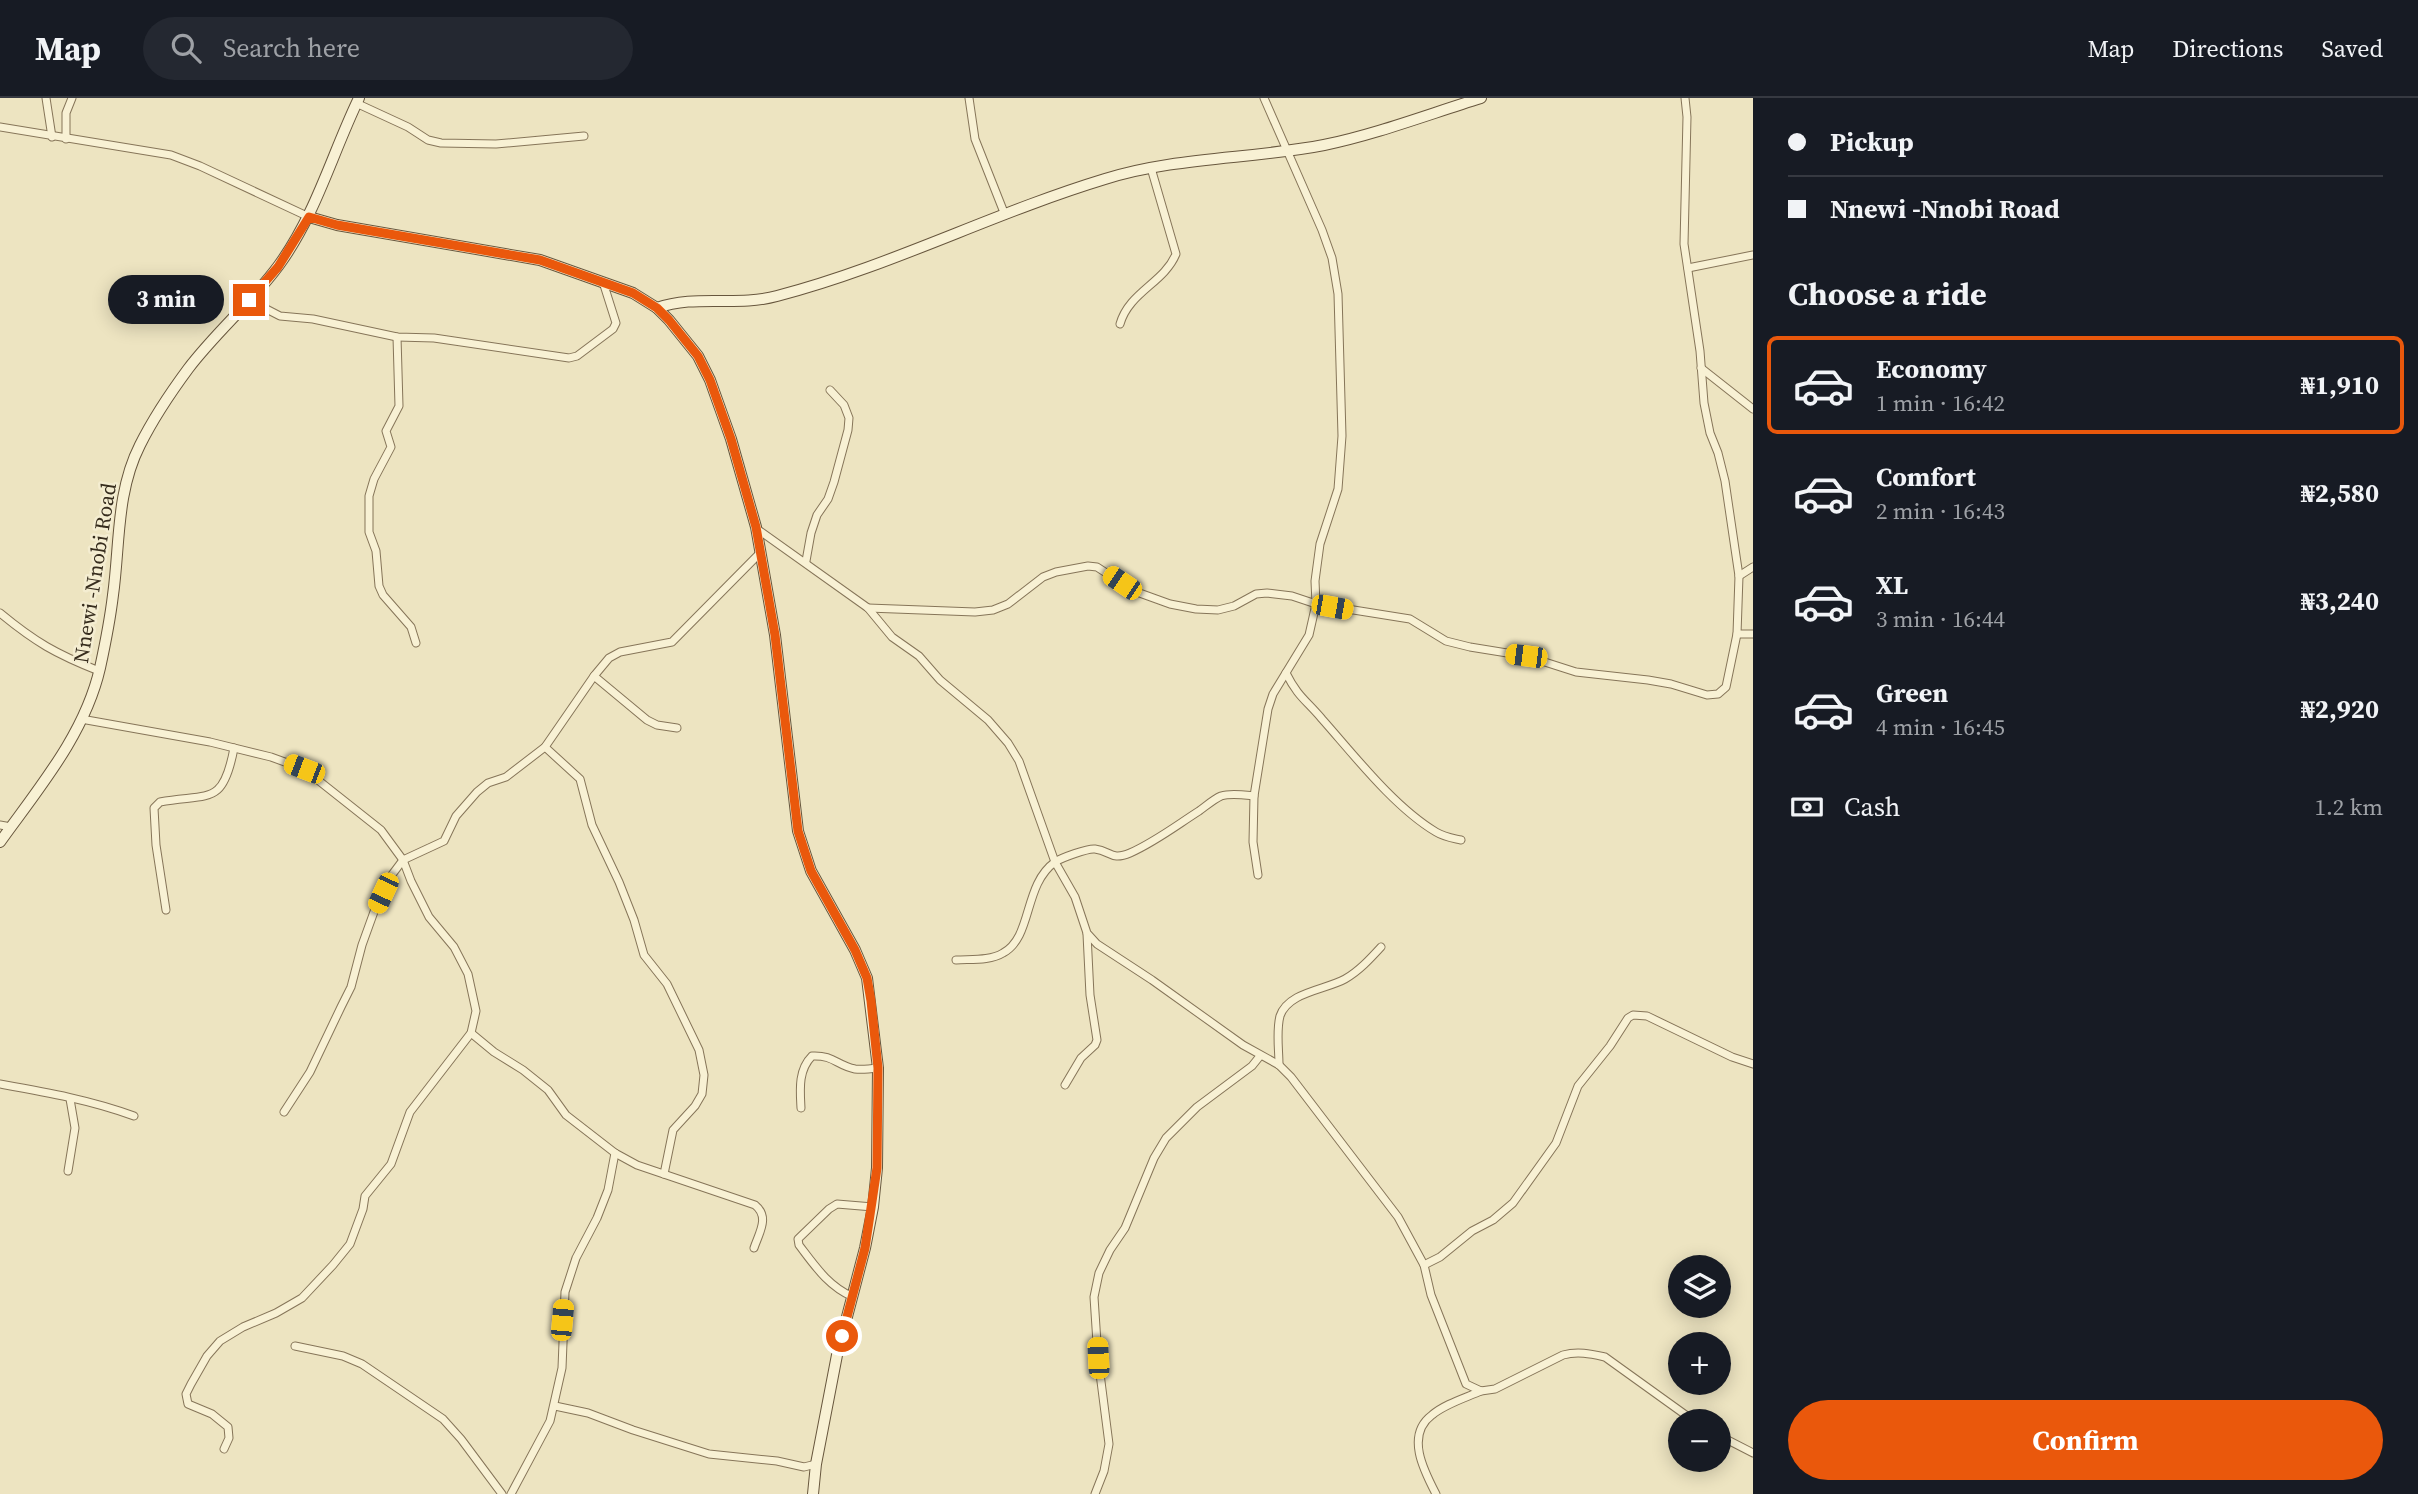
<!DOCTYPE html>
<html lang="en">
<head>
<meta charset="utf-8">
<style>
  body { margin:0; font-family:"Source Serif 4",serif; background:#242831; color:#f1f3f6; height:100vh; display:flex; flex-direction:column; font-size:26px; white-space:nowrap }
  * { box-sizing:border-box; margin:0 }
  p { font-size:23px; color:#9ea1a6 }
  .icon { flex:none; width:38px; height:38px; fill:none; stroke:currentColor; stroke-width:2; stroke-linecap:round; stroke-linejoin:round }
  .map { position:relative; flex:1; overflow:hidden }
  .side { display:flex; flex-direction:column; background:#171b24; width:665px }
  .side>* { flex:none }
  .hud { display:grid; align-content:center; height:154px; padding:0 35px; background:#171b24 }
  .buttons { position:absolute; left:1668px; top:1157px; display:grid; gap:14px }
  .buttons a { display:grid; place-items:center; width:63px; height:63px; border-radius:50%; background:#171b24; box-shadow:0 4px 18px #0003; font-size:35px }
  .end { position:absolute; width:32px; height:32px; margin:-16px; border:9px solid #ea580c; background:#fff; box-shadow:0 0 0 4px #fff }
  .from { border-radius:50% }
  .bubble { position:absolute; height:49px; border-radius:24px; background:#171b24; box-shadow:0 4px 18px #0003; font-size:23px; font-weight:700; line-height:49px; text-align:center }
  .car { position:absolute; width:21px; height:42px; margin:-21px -10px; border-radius:9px; box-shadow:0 0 5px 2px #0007; background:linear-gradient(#f5c518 24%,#345 0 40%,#f5c518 0 76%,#345 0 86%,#f5c518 0) }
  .hud b { display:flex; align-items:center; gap:24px; height:66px; font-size:26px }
  .hud b+b { border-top:2px solid #363941 }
  .hud i { width:18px; height:18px; background:#f1f3f6 }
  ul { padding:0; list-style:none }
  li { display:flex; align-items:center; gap:21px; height:98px; margin:0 14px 10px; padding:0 21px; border:4px solid transparent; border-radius:10px }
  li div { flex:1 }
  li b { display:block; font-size:26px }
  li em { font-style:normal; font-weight:700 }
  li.current { border-color:#ea580c }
  li>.icon { width:63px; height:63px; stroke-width:1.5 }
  h2 { padding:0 35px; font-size:32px; line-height:84px }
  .pay { display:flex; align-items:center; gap:18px; height:77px; padding:0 35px; font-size:26px }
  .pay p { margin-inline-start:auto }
  .action { display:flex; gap:14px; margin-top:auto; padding:14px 35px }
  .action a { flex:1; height:80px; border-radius:42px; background:#ea580c; color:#fff; font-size:28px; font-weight:700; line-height:80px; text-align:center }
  header { display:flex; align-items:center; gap:42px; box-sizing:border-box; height:98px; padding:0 35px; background:#171b24; border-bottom:2px solid #363941 }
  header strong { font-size:33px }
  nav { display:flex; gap:38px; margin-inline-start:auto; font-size:24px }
  .search { width:490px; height:63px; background:#242831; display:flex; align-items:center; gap:18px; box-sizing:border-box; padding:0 24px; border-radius:38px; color:#9ea1a6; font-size:26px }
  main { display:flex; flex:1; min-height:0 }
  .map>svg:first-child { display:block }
</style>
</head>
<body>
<header>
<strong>Map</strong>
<div class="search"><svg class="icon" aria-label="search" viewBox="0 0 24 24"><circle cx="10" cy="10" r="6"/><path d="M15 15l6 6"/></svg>Search here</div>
<nav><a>Map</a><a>Directions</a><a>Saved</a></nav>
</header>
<main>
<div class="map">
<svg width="1753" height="1396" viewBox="0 0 1753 1396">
  <rect width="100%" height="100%" fill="#ede4c1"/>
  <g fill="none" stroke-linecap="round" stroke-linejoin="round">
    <defs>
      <g id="street">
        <path d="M46,0L52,39"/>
        <path d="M969,0L975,41L1005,117"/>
        <path d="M356,5L408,29L428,42L441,45L496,46L584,38"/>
        <path d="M0,29L171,57L200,68L309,119"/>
        <path d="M66,41V15L72,0"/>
        <path d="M1688,170L1753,157"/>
        <path d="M249,202L280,218L313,221L397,239L434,240L569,260L577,258L613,231L616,225L603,184"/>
        <path d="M1120,226C1129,194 1164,185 1176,156L1151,70"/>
        <path d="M397,239L399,308L386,333L391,349L374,381L369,398V434L376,453L379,488L383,497L411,529L416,545"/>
        <path d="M1701,270L1753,311"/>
        <path d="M757,431L868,510L892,539L919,558L940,582L988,622L1008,645L1019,663L1055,764L1075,799L1087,835L1097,846L1152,882L1243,947L1279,967L1291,979L1398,1119L1424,1167L1431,1197L1466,1286L1481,1293L1495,1291L1563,1257C1578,1253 1591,1256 1605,1259L1694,1323"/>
        <path d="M806,463L811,435L817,417L828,401L834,384L848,332L849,320L844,307L830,292"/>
        <path d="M1739,478L1753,469"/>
        <path d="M868,510L975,514L993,512L1008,506L1043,479L1056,474L1088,468L1097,469L1134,493L1170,506L1196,511L1218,512L1234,508L1256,496L1267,495L1292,498L1316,506L1410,521L1446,543L1470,549L1526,558L1576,574L1648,582L1671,586L1707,597L1718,596L1726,589L1737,536L1739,478L1725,383L1718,355L1710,335L1704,305L1700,253L1684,146L1687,19L1685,0"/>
        <path d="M0,515C35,544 56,556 99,573"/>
        <path d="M1737,536H1753"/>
        <path d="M1286,575C1298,599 1306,602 1322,621C1354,657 1394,709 1436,734C1444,739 1452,740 1461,742"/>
        <path d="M594,578L647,622L657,627L677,630"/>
        <path d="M81,621L210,644L271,659L304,671L381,732L403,762L411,783L429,819L454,849L468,876L476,913L471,935L410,1014L391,1066L365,1098L363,1111L350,1146L333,1167L302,1200L276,1215L243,1229L220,1243L207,1258L191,1286L186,1296L188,1306L212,1316L228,1329L229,1340L224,1351"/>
        <path d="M545,649L580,681L592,727L619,784L634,822L644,857L667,886L699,952L704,977L702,996L695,1008L673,1032L664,1076"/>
        <path d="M0,727L11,729"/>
        <path d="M1258,777L1253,744L1254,698L1268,611L1273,596L1309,537L1316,506L1315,483L1320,446L1338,391L1342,338L1338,196L1332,160L1322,132L1264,0"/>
        <path d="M166,812L156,747L154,710L160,704C209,695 223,709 234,650"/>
        <path d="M956,862C971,861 990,863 1003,855C1033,839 1023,787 1055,764C1061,760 1088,750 1095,751C1111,753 1111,763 1130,755C1155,744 1177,727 1199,713C1206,708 1214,701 1221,698C1231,695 1244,697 1254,698"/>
        <path d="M471,935L494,954L523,972L548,992L566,1017L615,1055L637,1067L755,1107C770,1119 759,1135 754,1150"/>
        <path d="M1279,967C1279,952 1276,933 1280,918C1288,894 1325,892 1345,881C1359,873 1370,861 1381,849"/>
        <path d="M0,986C45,994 91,1002 134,1018"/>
        <path d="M1065,987L1081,960L1095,947L1097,942L1090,897L1087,836"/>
        <path d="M801,1010C800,992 798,972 812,958C834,957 836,967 855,971C862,972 870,971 878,970"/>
        <path d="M284,1014L310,974L341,909L351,889L362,847L375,811L391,778L403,762L444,743L456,718L477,694L488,685L506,679L545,649L594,578L609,560L620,554L672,544L760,455"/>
        <path d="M68,1073L75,1030L70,1001"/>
        <path d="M1424,1167L1440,1159L1472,1133L1493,1122L1513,1105L1556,1045L1578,988L1610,948L1628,920L1633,917L1647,918L1732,959L1753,966"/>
        <path d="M853,1199C828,1188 815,1168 799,1147L798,1141L829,1111L837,1106L873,1109"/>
        <path d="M295,1248L343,1258L362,1266L443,1321L461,1341L502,1396"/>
        <path d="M555,1308L588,1315L633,1332L709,1356L777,1363L804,1369L816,1366"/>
        <path d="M1718,1337L1753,1355"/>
        <path d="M511,1396L550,1323L562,1270L565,1194L576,1160L597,1120L608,1092L615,1055"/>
        <path d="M1095,1396L1104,1373L1109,1346L1098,1260L1094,1199L1099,1175L1110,1152L1125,1130L1154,1060L1166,1040L1197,1009L1252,968L1260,958"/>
        <path d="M1436,1396C1424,1373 1405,1337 1432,1317C1445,1306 1465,1300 1481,1293"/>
      </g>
      <g id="secondary">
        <path d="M309,119L337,127L540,162L633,195L657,210L669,222L698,258L710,282L731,341L756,429L775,537L798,733L811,773L855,852L867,880L878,970L877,1070L873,1109L865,1150L837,1257L816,1366L813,1396"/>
        <path d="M657,210C695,196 737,209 777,198C889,169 993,115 1105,81C1174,59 1252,61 1324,47C1377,36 1429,16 1481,0"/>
        <path d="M0,744C38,691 85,636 100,570C105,547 110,522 113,497C120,447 116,394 140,347C153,321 171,294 188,271C216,234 252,204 279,167C316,116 332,56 359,0"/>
      </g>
    </defs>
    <use href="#street" stroke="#867559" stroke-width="9"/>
    <use href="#secondary" stroke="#67563d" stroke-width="12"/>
    <use href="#street" stroke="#f8f1d4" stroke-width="7"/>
    <use href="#secondary" stroke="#f8f1d4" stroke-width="10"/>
  </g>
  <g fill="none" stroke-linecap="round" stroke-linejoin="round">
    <path stroke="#ea580c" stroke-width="9" d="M249,202L278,169L309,119L337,127L540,162L633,195L657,210L669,222L698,258L710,282L731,341L756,429L775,537L798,733L811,773L855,852L867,880L871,903L878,970L877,1070L865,1150L842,1238"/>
  </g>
  <g text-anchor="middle" stroke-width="5" stroke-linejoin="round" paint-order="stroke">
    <g font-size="21" fill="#362c1d" stroke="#f4edd1">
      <text transform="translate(95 475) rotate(-81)" y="7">Nnewi -Nnobi Road</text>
    </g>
  </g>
</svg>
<div class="buttons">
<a><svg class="icon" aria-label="layers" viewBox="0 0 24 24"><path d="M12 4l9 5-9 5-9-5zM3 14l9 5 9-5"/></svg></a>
<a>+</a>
<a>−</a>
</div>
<i class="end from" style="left:842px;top:1238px"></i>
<i class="end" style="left:249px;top:202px"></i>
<div class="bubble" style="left:108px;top:177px;width:116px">3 min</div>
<i class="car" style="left:1122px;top:485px;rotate:304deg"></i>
<i class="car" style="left:1332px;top:509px;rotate:100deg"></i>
<i class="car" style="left:1526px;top:558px;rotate:277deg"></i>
<i class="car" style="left:304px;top:671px;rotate:291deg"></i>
<i class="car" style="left:383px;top:795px;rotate:205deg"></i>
<i class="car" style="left:562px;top:1222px;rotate:5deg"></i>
<i class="car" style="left:1098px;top:1260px;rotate:357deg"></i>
</div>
<section class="side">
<div class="hud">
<b><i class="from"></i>Pickup</b>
<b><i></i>Nnewi -Nnobi Road</b>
</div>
<h2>Choose a ride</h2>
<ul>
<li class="current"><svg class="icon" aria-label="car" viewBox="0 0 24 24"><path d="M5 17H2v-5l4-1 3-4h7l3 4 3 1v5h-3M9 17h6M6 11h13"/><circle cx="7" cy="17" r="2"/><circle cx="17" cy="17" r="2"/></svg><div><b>Economy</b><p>1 min · 16:42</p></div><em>₦1,910</em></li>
<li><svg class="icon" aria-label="car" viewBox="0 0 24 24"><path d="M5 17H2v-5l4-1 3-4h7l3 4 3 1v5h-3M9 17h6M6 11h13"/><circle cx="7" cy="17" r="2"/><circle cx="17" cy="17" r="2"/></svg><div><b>Comfort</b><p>2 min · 16:43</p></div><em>₦2,580</em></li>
<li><svg class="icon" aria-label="car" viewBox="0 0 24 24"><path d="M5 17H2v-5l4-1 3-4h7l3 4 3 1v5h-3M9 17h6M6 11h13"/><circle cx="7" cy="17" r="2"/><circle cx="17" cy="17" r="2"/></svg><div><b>XL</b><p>3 min · 16:44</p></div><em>₦3,240</em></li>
<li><svg class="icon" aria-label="car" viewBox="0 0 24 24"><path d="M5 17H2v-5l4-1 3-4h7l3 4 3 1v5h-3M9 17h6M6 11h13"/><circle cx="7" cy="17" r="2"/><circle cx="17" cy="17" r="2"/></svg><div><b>Green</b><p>4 min · 16:45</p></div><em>₦2,920</em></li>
</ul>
<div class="pay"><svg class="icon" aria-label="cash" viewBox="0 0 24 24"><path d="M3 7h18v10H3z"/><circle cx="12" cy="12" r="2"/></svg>Cash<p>1.2 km</p></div>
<div class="action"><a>Confirm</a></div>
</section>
</main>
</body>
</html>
